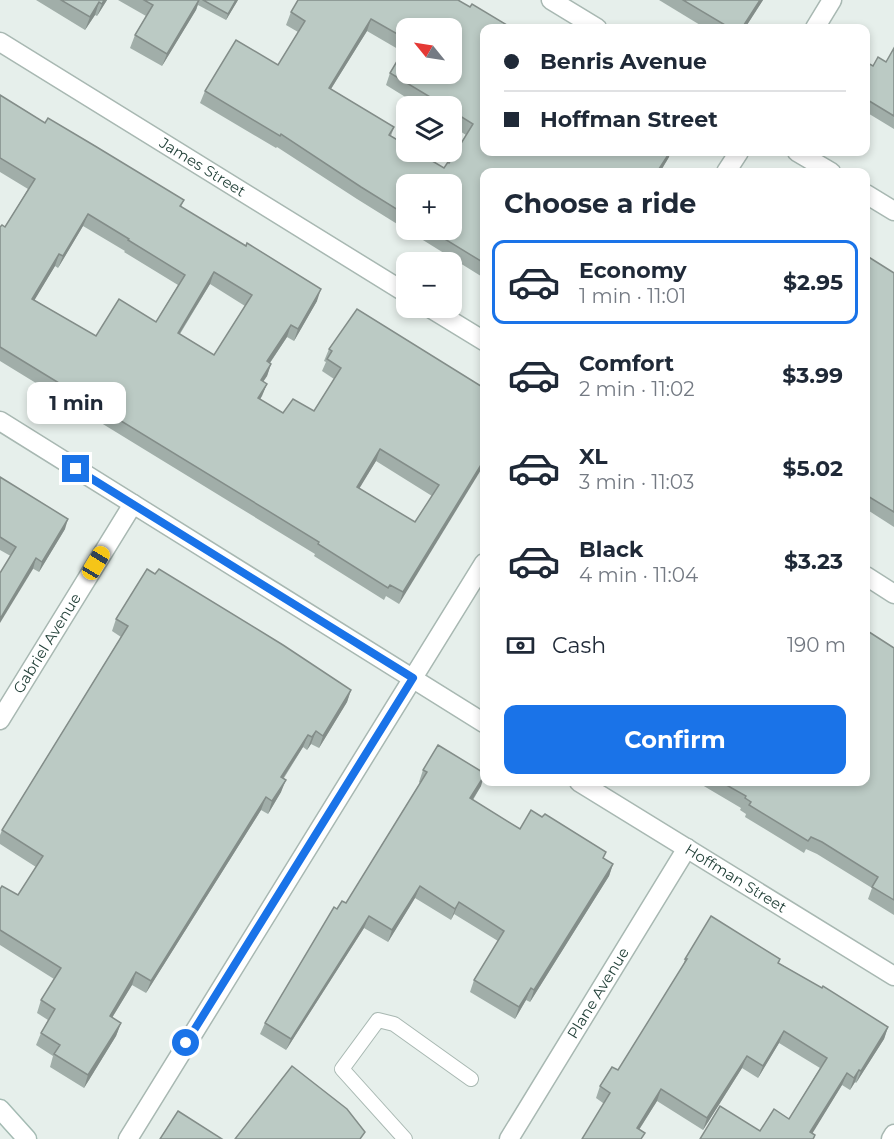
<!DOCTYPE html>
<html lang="en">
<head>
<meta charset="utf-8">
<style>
  body { margin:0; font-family:Montserrat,sans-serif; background:#f2f2f3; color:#1f2937; height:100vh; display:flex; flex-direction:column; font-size:22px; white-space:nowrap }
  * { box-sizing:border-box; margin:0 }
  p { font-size:20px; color:#747a83 }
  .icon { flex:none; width:33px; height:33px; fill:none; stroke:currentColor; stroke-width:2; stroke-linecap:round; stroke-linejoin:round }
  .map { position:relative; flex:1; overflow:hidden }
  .side { position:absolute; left:480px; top:168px; width:390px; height:618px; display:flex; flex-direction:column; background:#fff; border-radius:12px; box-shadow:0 3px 9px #0003 }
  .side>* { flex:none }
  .hud { position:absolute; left:480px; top:24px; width:390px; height:132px; border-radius:12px; box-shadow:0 3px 9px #0003; display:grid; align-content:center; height:132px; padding:0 24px; background:#fff }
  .needle { width:39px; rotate:300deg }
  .fabs { position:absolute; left:396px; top:18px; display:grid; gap:12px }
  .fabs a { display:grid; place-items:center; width:66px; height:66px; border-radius:12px; background:#fff; box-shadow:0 3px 9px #0003; font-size:30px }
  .end { position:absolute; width:27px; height:27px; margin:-14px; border:8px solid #1a73e8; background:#fff; box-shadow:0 0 0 3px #fff }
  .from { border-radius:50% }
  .bubble { position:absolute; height:42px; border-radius:12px; background:#fff; box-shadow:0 3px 9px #0003; font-size:20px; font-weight:700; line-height:42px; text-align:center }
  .car { position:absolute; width:18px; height:36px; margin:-18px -9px; border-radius:8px; box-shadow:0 0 4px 2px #0007; background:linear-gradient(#f5c518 24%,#345 0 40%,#f5c518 0 76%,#345 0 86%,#f5c518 0) }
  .hud b { display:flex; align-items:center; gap:21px; height:57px; font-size:22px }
  .hud b+b { border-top:2px solid #e0e1e3 }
  .hud i { width:15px; height:15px; background:#1f2937 }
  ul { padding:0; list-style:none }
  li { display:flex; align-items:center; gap:18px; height:84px; margin:0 12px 9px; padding:0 12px; border:3px solid transparent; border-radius:12px }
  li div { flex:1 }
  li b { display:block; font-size:22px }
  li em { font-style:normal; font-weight:700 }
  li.on { border-color:#1a73e8 }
  li>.icon { width:54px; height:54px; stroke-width:1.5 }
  h2 { padding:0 24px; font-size:27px; line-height:72px }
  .pay { display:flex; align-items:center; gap:15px; height:66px; padding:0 24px; font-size:22px }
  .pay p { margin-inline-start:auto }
  .button { display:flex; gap:12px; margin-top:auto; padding:12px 24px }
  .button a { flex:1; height:69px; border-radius:12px; background:#1a73e8; color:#fff; font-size:24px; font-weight:700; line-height:69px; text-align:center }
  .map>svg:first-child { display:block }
</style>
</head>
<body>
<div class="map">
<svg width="894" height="1139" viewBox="0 0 894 1139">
  <rect width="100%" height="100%" fill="#e6efeb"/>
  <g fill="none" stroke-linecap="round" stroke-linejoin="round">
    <defs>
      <path id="lane" d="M405,1139L342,1069L378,1020L394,1024L471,1079"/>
      <g id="street">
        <path d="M551,0L597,28"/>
        <path d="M815,28L832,0"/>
        <path id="s1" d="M0,42L406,293"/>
        <path d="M797,152L831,172"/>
        <path d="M726,172L739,152"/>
        <path d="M866,194L894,211"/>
        <path d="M430,308L484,341"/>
        <path d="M0,421L484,723"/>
        <path d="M866,576L894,594"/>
        <path id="s2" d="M0,720L133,504"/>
        <path id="s3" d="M579,782L894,976"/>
        <path d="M128,1139L484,563"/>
        <path id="s4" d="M509,1139L687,848"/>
        <path d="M891,1139L894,1134"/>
      </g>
      <path id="secondary" d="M0,1109L27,1139"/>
    </defs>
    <use href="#lane" stroke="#a8b8b2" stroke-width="16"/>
    <use href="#street" stroke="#a8b8b2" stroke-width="21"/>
    <use href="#secondary" stroke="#a4bbb3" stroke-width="21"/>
    <use href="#lane" stroke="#fff" stroke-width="14"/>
    <use href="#street" stroke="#fff" stroke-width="18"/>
    <use href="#secondary" stroke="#fff" stroke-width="18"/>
  </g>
  <g fill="#a1aea9" fill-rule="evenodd">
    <path d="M36,0H107L97,16L95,15L85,30Z"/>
    <path d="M118,0H238L226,20L198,5L196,10L162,66L130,48L135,35L146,16Z"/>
    <path d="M458,0L669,157L660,172H484V278L357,199L277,147L276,148L200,103L205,91L278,65L298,32L286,25L291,12ZM406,28L452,74H406ZM367,31L403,52L390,73L386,85L420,106H452V126L466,135L449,163L444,168L391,136L394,127L331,89ZM406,184L452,230H406Z"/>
    <path d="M659,0H763L745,28H705Z"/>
    <path d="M894,48V129L866,112V62L873,66L886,62Z"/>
    <path d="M0,95L45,123L184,200L181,207L317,301L294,341L287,337L270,363L271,364L267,376L263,382L267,384L260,399L283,413L314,411L334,379L322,371L326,362L324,361L329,349L484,388L399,604L386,596L384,600L314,556L315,554L0,361V227H5L28,189L0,172ZM83,226L125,251L124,252L178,285L156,322L96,336L34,300L55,266L58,268ZM210,284L245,306L214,355L180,334ZM376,461L432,496L415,522L359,488Z"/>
    <path d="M866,258L894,273V527L866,509Z"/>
    <path d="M0,477L65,529L39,572L0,550Z"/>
    <path d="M116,619L351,690L347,702L319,748L311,744L307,750L303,747L284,778L281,792L268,814L261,810L146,993L132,985L112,1018L121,1023L116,1036L84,1088L50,1067L53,1056L36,1045L41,1033L48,1020L37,1013L41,1000L54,979L0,945V889L18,895L36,867L0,844V835L2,830L121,637L112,631Z"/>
    <path d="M894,648V915L868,899L872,888L817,854L806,849L804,853L745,817L746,814L740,810L741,808L697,782H866Z"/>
    <path d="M423,770L481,786L473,800L520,829L604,859L613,864L609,876L530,1002L526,1000L515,1019L470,992L474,980L498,941L454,914L451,920L415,898L388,942L364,928L286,1050L260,1034L265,1023L337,909L346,903L420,783L419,782Z"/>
    <path d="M685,959H780L779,963L888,1027L884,1039L856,1083L855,1082L850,1090L842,1085L812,1133L815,1135L814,1139H700L760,1131L789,1119L820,1068L779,1043L758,1078L742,1068L703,1130L657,1101L639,1130L642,1139L603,1103L596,1098L600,1086L618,1070L683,966Z"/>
  </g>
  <g fill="#838d89">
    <path d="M104,0H107L97,16L102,4Z"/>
    <path d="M199,0L196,10L162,66L167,54Z"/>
    <path d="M236,0H238L226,20L228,14Z"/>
    <path d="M760,0H763L745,28H742Z"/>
    <path d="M99,2L95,15L85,30L90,17Z"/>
    <path d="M371,19L367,31L324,100L329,88Z"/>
    <path d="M670,152H671L669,157L660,172H657Z"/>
    <path d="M88,214L83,226L58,268L63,256Z"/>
    <path d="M59,254L55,266L28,311L32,299Z"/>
    <path d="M214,272L210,284L173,344L178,333Z"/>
    <path d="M321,289L317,301L294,341L298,329Z"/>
    <path d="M291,325L287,337L263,373L267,361Z"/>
    <path d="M271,364L267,376L256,392L261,380Z"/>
    <path d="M267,384L262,396L254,410L258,398Z"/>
    <path d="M380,449L376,461L353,499L357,487Z"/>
    <path d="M484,460V465L399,604L403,592Z"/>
    <path d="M68,519L65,529L39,572L42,562Z"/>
    <path d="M36,558L33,569L0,623V619Z"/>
    <path d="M351,690L347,702L319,748L323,736Z"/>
    <path d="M316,731L311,744L307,750L312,737Z"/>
    <path d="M308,735L303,747L276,789L281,777Z"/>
    <path d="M484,776L481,786L466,810L470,798Z"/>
    <path d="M286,780L281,792L268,814L272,801Z"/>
    <path d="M266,797L261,810L146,993L151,981Z"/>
    <path d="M613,864L609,876L530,1002L534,990Z"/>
    <path d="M420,886L415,898L388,942L392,930Z"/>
    <path d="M459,902L454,914L451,920L455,909Z"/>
    <path d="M369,916L364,928L286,1050L291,1039Z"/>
    <path d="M136,972L132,985L105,1029L110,1016Z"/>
    <path d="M531,988L526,1000L515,1019L519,1007Z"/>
    <path d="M121,1023L116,1036L84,1088L88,1075Z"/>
    <path d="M888,1027L884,1039L856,1083L861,1071Z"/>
    <path d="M784,1031L779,1043L758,1078L763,1066Z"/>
    <path d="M747,1056L742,1068L703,1130L707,1118Z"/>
    <path d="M859,1070L855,1082L850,1090L854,1078Z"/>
    <path d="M847,1073L842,1085L809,1139L810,1132Z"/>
    <path d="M661,1089L657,1101L633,1139L637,1128Z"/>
  </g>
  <g fill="#bbcac4" stroke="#838d89" stroke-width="1.5" fill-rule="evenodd">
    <path d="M61,0H104L102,4L99,2L90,17Z"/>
    <path d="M144,0H199L167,54L135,35L153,5Z"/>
    <path d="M203,0H236L228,14Z"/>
    <path d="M298,0H458L470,7L472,4L512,28H484V152H670L657,172H484V263L430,230H452V184H406V215L361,187L281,134L280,136L205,91L236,40L278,65L305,21L291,12ZM371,19L406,39V28H452V74H406V46L390,73L445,106H452V111L473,124L449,163L448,162L444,168L417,152H406V145L389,135L394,127L329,88Z"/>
    <path d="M683,0H760L742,28H730Z"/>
    <path d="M894,48V116L866,99V62L873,66L878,57L886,62Z"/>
    <path d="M0,95L45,123L48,118L95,146L184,200L180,206L246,246L247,243L321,289L298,329L291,325L267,361L271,364L261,380L267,384L258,398L283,413L293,399L314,411L341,368L327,359L332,351L329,349L357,309L484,388V460L403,592L390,585L388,588L318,544L319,542L0,347V227L2,225L5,227L35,179L0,158ZM88,214L129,239L128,240L185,275L156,322L119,299L96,336L32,299L59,254L63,256ZM214,272L252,295L214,355L178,333ZM380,449L439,485L415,522L357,487Z"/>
    <path d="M867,256L894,273V512L866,495V258Z"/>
    <path d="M0,477L68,519L42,562L36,558L0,619V573L16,547L0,537Z"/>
    <path d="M147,569L155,574L159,569L283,645L351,690L323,736L316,731L312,737L308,735L281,777L286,780L272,801L266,797L151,981L136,972L110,1016L121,1023L88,1075L54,1054L60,1045L41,1033L55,1009L41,1000L61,968L0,930V889L2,886L18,895L43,856L2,830L128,626L116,619Z"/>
    <path d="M866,630L894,648V900L872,887L878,877L822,842L811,837L808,841L749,805L751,802L745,798L746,796L721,782H866Z"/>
    <path d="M438,745L484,773V776L470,798L520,829L531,810L542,817L545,814L606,852L603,858L613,864L534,990L531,988L519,1007L474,980L504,931L459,902L455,909L420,886L392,930L369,916L291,1039L265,1023L334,907L337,909L342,901L346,903L427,772L423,770Z"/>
    <path d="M711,916L780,959L778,963L822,988L823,986L888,1027L861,1071L859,1070L854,1078L847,1073L810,1132L815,1135L813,1139H700L720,1106L760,1131L774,1109L789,1119L827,1058L784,1031L763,1066L747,1056L707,1118L661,1089L637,1128L645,1133L641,1139H582L610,1093L600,1086L612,1067L618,1070L687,959H685Z"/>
    <path d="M292,1066L347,1109L365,1132L360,1139H235Z"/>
    <path d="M178,1111L222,1139H160Z"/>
  </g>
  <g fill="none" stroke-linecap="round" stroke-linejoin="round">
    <path stroke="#1a73e8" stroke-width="8" d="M76,469L413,678L186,1043"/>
  </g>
  <g text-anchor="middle" stroke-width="4.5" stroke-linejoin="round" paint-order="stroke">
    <g font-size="15" fill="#24423a" stroke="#f7fbf9">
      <text dy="5" stroke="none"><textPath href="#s1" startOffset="238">James Street</textPath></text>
      <text dy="5" stroke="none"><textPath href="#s2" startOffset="90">Gabriel Avenue</textPath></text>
      <text dy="5" stroke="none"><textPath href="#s3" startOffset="184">Hoffman Street</textPath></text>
      <text dy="5" stroke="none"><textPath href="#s4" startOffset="171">Plane Avenue</textPath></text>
    </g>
  </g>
</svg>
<div class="fabs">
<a><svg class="needle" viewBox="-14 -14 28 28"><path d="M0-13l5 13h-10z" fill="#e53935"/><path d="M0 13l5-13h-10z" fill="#747a83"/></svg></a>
<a><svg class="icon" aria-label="layers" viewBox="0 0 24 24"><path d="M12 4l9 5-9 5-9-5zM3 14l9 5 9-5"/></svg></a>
<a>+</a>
<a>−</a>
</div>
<i class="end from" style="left:186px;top:1043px"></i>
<i class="end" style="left:76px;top:469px"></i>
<div class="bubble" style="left:27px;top:382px;width:99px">1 min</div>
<i class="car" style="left:96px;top:563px;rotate:31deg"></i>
<div class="hud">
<b><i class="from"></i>Benris Avenue</b>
<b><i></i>Hoffman Street</b>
</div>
<section class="side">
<h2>Choose a ride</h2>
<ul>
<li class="on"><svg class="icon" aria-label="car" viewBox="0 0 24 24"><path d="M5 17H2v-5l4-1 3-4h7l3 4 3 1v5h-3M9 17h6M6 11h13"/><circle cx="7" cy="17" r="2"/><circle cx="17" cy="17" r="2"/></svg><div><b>Economy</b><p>1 min · 11:01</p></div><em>$2.95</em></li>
<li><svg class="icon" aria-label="car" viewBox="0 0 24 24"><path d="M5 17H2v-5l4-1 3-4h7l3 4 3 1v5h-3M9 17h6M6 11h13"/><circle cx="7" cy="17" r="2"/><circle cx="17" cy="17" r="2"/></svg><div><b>Comfort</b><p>2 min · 11:02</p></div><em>$3.99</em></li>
<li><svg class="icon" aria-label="car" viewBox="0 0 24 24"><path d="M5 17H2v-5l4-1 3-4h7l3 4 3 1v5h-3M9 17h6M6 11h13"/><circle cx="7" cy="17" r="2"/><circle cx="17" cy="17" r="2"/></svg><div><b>XL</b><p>3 min · 11:03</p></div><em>$5.02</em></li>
<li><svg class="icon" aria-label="car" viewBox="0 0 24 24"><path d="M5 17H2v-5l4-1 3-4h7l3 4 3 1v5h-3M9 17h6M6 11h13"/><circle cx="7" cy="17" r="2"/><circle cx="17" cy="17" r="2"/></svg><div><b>Black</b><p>4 min · 11:04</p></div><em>$3.23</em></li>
</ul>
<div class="pay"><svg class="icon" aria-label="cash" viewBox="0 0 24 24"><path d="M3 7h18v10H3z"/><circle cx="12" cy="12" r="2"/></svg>Cash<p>190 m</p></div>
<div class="button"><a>Confirm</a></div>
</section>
</div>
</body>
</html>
